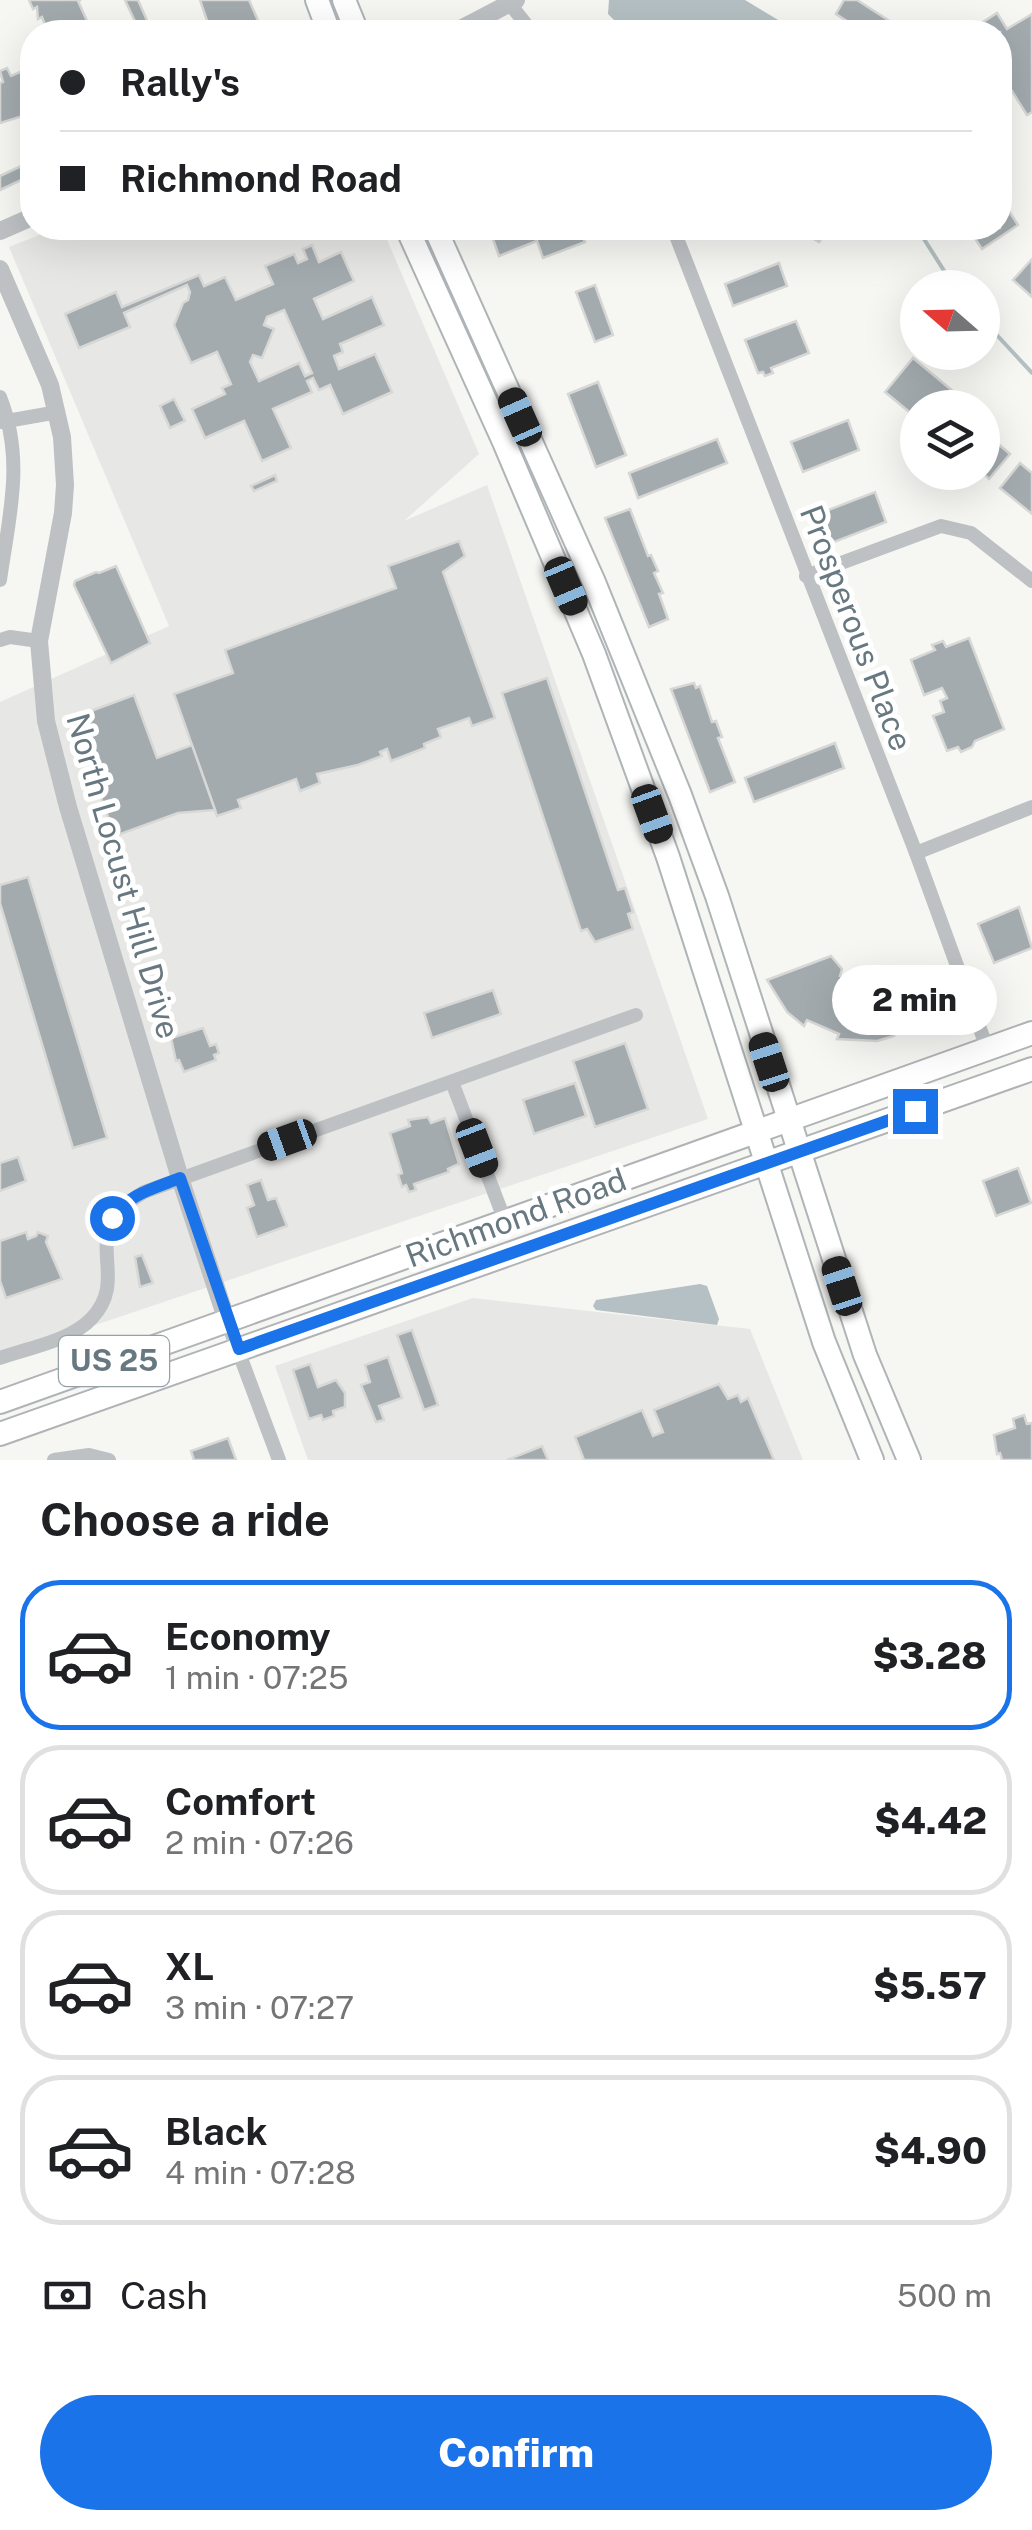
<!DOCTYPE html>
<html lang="en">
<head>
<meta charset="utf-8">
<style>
  body { margin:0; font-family:"Public Sans",sans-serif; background:#f2f2f2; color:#202124; height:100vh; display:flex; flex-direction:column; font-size:38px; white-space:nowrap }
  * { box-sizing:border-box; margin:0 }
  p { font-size:32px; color:#757577 }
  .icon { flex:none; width:55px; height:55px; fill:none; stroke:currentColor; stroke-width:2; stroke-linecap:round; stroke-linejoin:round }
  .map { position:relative; height:1460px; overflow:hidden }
  .side { display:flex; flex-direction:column; background:#fff; flex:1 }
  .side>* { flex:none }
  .banner { position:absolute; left:20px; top:20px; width:992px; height:220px; border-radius:40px; box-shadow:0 10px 40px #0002; display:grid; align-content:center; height:220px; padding:0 40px; background:#fff }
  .needle { width:65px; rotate:290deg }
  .buttons { position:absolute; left:900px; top:270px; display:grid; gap:20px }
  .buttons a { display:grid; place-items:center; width:100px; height:100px; border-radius:50%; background:#fff; box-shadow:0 10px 40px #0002; font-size:50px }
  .end { position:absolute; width:45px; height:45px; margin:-22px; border:12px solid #1a73e8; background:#fff; box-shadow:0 0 0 5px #fff }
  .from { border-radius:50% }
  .bubble { position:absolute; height:70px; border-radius:35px; background:#fff; box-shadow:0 10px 40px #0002; font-size:32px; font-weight:800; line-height:70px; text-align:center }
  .car { position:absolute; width:30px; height:60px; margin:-30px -15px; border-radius:12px; box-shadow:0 0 8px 2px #0007; background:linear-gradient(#222 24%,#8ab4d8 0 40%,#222 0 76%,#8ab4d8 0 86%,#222 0) }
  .banner b { display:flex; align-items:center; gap:35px; height:95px; font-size:38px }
  .banner b+b { border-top:2px solid #e0e0e0 }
  .banner i { width:25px; height:25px; background:#202124 }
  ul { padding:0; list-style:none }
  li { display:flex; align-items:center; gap:30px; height:150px; margin:0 20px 15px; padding:0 20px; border:5px solid #e0e0e0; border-radius:40px }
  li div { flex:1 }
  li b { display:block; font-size:38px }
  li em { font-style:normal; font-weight:800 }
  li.selected { border-color:#1a73e8 }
  li>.icon { width:90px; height:90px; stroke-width:1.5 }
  h2 { padding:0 40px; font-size:45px; line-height:120px }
  .pay { display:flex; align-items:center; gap:25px; height:110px; padding:0 40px; font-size:38px }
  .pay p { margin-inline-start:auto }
  .cta { display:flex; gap:20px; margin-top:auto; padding:20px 40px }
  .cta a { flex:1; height:115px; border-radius:60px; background:#1a73e8; color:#fff; font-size:40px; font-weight:800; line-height:115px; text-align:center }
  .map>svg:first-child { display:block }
</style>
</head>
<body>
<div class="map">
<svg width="1032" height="1460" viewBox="0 0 1032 1460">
  <rect width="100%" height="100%" fill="#f6f6f3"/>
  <g fill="#e7e7e6">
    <path d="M57,228H382L479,454L404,521L487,485L708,1119L0,1357V702L169,626L9,247Z"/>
    <path d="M473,1298L750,1329L803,1460H308L275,1366Z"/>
  </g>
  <g fill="#b4c0c3">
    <path d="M609,0H745L798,32H626L608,14Z"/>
    <path d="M700,1284L707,1286L719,1319L717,1325L596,1310L593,1306L596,1300Z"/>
  </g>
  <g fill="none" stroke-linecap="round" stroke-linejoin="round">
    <g stroke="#b4c0c3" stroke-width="4">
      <path d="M917,228L955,288"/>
      <path d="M982,319L1032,373"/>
    </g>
  </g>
  <g fill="#a3abaf" stroke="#d7d7d6" stroke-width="2.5" fill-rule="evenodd">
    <path d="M29,0H81L78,1L92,32H48L42,17L38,19L37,7L33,9Z"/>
    <path d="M125,0H138L152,32H140Z"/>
    <path d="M200,0H249L263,32H206L210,29Z"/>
    <path d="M844,0H857L888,20L880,32H864L836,14Z"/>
    <path d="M997,13L1007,29L1032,14V112L1027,115L1000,72V32H985L980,24Z"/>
    <path d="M32,67V116L29,114L0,123V83L3,82L0,71L7,68L11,76Z"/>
    <path d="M32,161V175L0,190V176Z"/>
    <path d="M1000,197L1018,225L982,249L968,228H1000Z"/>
    <path d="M489,228H579L585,242L543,258L537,241L499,256Z"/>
    <path d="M796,228H828L819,242Z"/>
    <path d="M312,245L319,262L341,252L354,281L314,299L323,319L372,297L384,325L340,344L343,352L334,356L339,369L375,354L392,392L343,414L330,385L319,390L313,378L307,381L312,392L273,409L291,448L262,461L244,421L205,438L192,409L225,394L222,388L231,384L217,352L191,363L174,325L183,303L188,300L190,292L187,285L124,313L130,327L79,348L65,314L116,292L122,307L199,275L204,286L225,277L236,300L273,284L265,266L294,254L298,263L307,259L303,249ZM284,310L312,373L305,376L299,363L259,381L250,362L253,355L262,358L274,329L264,325L267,317Z"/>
    <path d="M1032,259V297L1013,280Z"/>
    <path d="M779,263L787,286L733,306L725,284Z"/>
    <path d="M595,285L613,335L595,342L576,292Z"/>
    <path d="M796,321L809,353L771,368L773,373L765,376L763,372L758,373L745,340Z"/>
    <path d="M913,358L960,397L951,408H918V419L885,392Z"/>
    <path d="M598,382L626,455L596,467L568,394Z"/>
    <path d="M174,399L185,421L170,428L160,406Z"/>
    <path d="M848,420L859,450L803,472L791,442Z"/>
    <path d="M982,430L1010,454L989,479L982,472Z"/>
    <path d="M717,439L727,463L638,498L629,473Z"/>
    <path d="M1020,463L1032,473V514L1000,488Z"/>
    <path d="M275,475L277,481L254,491L251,486Z"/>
    <path d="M875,492L886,522L829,544L818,514Z"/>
    <path d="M630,509L648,556L651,555L658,571L654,573L663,593L659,594L668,619L649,627L605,518Z"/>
    <path d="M459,541L465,556L443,572L495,718L472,726L469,718L438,729L441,737L424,744L425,748L391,761L387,749L380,752L382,756L358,765L317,774L320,783L300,791L296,779L238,800L241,808L217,816L174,694L233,673L225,650L396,588L388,566Z"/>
    <path d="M116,566L150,643L111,663L74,585L75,581L96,572L99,573Z"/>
    <path d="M969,638L1004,729L975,741L972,747L961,752L958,747L947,751L933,716L944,712L940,701L947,698L942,688L924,695L911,660L935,650L932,645L943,641L946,647Z"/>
    <path d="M547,678L618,890L625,888L633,912L628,914L633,929L595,942L587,929L581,931L502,693Z"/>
    <path d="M694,683L696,688L700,686L712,722L716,721L722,737L718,738L735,782L710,792L671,689Z"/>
    <path d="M134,695L157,758L192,745L215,810L178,813L115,836L72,718Z"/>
    <path d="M835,743L844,768L754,802L745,778Z"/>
    <path d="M28,877L107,1138L73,1148L0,903V885Z"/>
    <path d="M1019,907L1032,948L994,963L978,924Z"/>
    <path d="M831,956L842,969L840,976L852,980L853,974L870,973L894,1036L877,1041L837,1039L839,1034L807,1020L804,1026L787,1012L767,980Z"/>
    <path d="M493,990L501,1014L432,1038L424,1013Z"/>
    <path d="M203,1028L210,1046L216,1044L219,1053L214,1055L216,1060L184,1072L179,1060L176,1061L171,1038Z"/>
    <path d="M625,1043L648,1109L595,1127L573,1061Z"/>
    <path d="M575,1083L586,1116L534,1134L523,1100Z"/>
    <path d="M428,1117L431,1123L445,1118L459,1164L448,1169L449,1172L414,1184L416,1190L409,1192L406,1185L402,1187L398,1175L402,1173L390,1133L410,1126L408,1120Z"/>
    <path d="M18,1157L26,1181L0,1191V1163Z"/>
    <path d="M1018,1168L1031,1203L996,1216L983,1181Z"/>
    <path d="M261,1180L268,1200L276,1198L287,1226L257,1237L247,1208L254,1205L247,1185Z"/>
    <path d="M26,1232L28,1239L36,1236L38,1232L48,1236L46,1242L62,1279L6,1298L0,1281V1241Z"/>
    <path d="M142,1255L153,1283L140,1287L135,1257Z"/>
    <path d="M412,1330L438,1405L424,1410L397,1335Z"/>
    <path d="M388,1357L402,1398L379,1406L384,1420L376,1422L361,1385L370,1382L365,1365Z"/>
    <path d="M310,1364L318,1387L336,1380L345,1393V1407L333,1411L334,1416L323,1420L321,1415L309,1419L293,1370Z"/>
    <path d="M719,1384L728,1399L738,1395L741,1402L748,1398L774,1460H584L575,1437L642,1410L653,1436L663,1432L654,1410Z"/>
    <path d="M1024,1415L1027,1424L1032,1423V1460H1002L1000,1453L997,1454L994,1435L1015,1428L1013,1419Z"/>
    <path d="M228,1438L236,1460H194L191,1451Z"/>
    <path d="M542,1446L548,1460H507Z"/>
  </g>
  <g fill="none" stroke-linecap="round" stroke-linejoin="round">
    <defs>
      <g id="primary">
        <path d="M317,0L329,32"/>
        <path d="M344,0L357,32"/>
        <path d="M407,228L504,442L594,654L668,857L824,1342L872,1460"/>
        <path d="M435,228L593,580L680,795L717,896L865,1355L909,1460"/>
      </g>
      <g id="trunk">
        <path d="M0,1402L1032,1033"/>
        <path d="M0,1434L1032,1069"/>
      </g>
    </defs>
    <use href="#primary" stroke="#afb4b7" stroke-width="26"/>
    <use href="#trunk" stroke="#afb3b6" stroke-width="26"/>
    <g stroke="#bdc1c4" stroke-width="14">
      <path d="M510,4L532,32"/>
      <path d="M673,228L916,853L987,1048"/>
      <path d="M0,397C25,460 9,516 0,580"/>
      <path d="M1,422L58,412"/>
      <path d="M806,576L941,526L971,533L1032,581"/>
      <path d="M0,640L10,637L39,641"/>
      <path d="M916,853L1032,807"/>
      <path d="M452,1082L505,1221"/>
      <path d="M227,1321L279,1460"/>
      <path d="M0,1358C28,1348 71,1341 92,1318C133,1274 73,1234 144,1192L636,1015"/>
      <path d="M54,1460L89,1455L109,1460"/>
    </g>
    <g stroke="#bdc1c4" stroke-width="18">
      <path d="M455,32L516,0"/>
      <path d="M0,231L32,217"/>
      <path d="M0,269L50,385L62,437L65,485L63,513L39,641L46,721L68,807L180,1178L227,1321"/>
    </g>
    <use href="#primary" stroke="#fff" stroke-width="22"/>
    <use href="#trunk" stroke="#fff" stroke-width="22"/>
  </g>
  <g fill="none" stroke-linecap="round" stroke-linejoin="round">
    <path stroke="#1a73e8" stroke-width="12" d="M112,1218C128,1194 155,1188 180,1178L239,1349L915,1111"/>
  </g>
  <g text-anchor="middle" stroke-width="10" stroke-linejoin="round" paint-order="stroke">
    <rect fill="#fff" stroke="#95a0a7" stroke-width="2.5" x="59" y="1336" width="110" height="50" rx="8"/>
    <g font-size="30" font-weight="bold" fill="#687881">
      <text x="114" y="1371">US 25</text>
    </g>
    <g font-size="32" fill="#687881" stroke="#fff">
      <text transform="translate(856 628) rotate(69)" y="11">Prosperous Place</text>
      <text transform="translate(123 876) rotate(74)" y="11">North Locust Hill Drive</text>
      <text transform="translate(516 1218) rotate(-20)" y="11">Richmond Road</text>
    </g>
  </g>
</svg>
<div class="buttons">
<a><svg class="needle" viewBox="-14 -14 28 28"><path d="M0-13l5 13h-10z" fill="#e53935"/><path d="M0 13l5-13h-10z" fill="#757577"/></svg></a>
<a><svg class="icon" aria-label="layers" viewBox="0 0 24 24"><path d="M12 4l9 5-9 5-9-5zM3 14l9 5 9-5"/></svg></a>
</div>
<i class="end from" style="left:112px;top:1218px"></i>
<i class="end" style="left:915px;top:1111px"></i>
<div class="bubble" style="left:832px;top:965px;width:165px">2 min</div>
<i class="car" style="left:520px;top:417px;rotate:336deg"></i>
<i class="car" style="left:566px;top:586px;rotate:157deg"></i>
<i class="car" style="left:652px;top:814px;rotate:160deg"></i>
<i class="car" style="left:769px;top:1062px;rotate:342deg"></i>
<i class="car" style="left:287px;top:1140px;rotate:250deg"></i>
<i class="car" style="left:477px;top:1148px;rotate:159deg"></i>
<i class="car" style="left:842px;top:1286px;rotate:342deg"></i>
<div class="banner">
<b><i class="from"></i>Rally's</b>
<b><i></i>Richmond Road</b>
</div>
</div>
<section class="side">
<h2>Choose a ride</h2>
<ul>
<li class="selected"><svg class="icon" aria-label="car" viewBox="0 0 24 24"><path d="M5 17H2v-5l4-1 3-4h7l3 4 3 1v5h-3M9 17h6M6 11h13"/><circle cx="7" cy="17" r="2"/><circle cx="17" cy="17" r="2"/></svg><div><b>Economy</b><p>1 min · 07:25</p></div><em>$3.28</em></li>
<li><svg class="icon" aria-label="car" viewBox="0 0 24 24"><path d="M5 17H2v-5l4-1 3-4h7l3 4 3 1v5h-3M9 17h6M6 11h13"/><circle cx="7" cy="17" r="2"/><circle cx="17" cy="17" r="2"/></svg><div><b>Comfort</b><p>2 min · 07:26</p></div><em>$4.42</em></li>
<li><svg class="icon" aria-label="car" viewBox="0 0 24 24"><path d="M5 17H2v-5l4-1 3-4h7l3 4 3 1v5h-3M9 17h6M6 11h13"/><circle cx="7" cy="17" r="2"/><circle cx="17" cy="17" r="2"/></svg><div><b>XL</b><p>3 min · 07:27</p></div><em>$5.57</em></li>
<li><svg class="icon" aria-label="car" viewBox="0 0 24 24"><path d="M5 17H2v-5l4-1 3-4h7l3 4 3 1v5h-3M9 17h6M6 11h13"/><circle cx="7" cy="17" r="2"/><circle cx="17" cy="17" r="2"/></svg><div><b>Black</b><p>4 min · 07:28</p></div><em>$4.90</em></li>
</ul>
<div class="pay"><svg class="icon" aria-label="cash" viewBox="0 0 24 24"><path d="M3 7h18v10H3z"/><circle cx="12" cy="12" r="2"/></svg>Cash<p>500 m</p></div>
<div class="cta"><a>Confirm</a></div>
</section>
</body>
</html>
